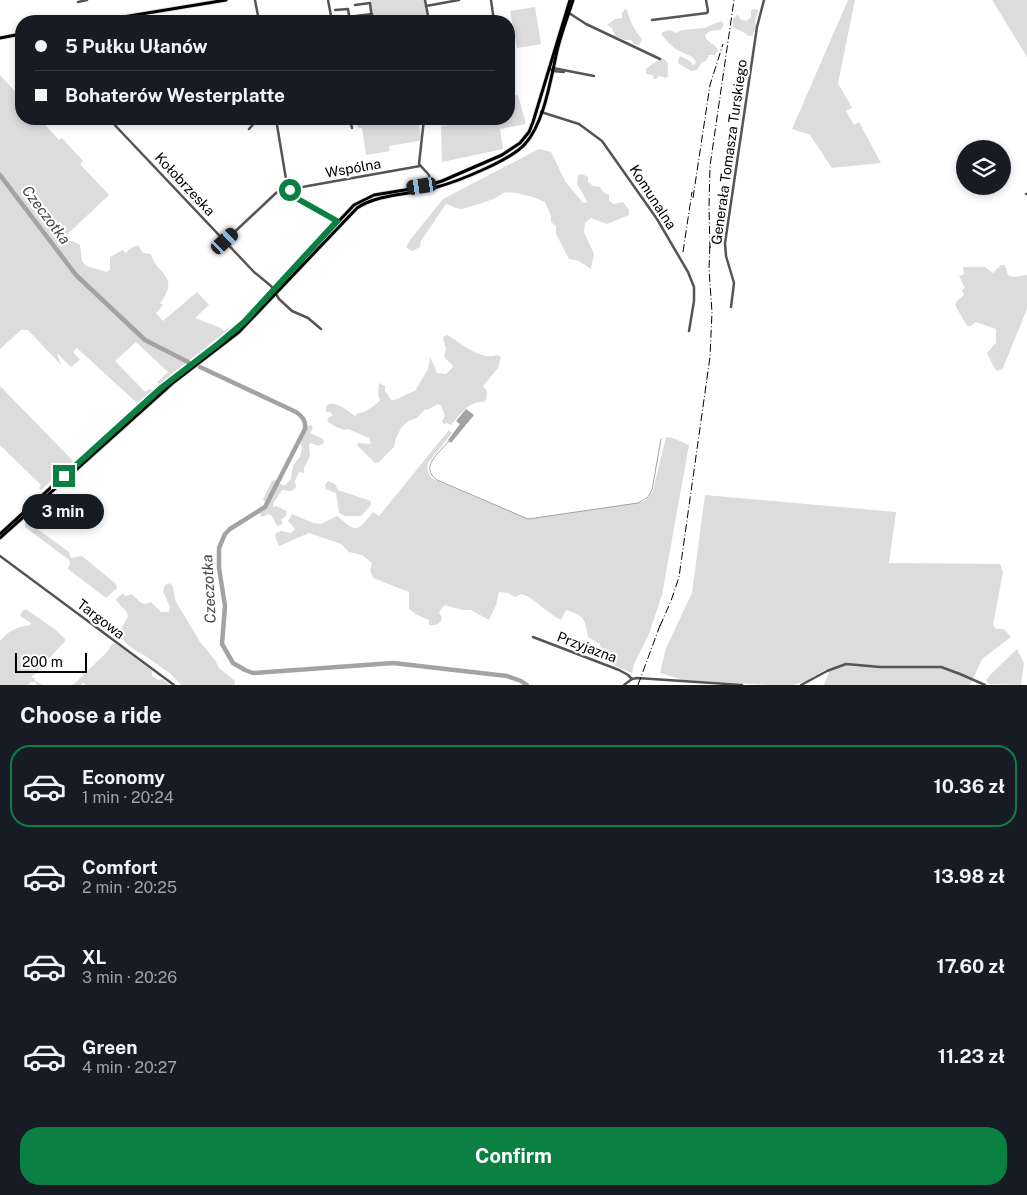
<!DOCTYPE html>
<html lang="en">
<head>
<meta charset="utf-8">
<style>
  body { margin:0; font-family:"Public Sans",sans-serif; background:#20242c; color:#f1f3f6; height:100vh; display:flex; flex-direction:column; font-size:19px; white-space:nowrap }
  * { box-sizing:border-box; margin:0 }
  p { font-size:16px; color:#9ea1a6 }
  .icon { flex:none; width:28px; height:28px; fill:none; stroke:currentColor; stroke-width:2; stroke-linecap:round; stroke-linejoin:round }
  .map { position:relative; height:685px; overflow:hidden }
  .details { display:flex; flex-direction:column; background:#171b24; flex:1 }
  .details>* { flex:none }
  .hud { position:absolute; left:15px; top:15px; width:500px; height:110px; border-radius:20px; box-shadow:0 2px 8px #0003; display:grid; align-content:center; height:110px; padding:0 20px; background:#171b24 }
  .fabs { position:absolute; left:956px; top:140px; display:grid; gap:10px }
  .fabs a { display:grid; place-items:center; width:55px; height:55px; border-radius:50%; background:#171b24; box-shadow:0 2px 8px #0003; font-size:25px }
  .scale { position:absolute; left:15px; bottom:12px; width:72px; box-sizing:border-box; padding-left:5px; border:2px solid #000; border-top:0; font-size:14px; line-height:18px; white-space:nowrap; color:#000; -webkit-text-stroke:4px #fff; paint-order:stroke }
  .end { position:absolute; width:22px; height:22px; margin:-11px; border:6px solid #0b8043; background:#fff; box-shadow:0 0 0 2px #fff }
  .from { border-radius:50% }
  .bubble { position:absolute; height:35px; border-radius:18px; background:#171b24; box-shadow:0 2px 8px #0003; font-size:16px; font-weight:700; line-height:35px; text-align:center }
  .car { position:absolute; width:15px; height:30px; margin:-15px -8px; border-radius:6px; box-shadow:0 0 4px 1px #0007; background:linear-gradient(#222 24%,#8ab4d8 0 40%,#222 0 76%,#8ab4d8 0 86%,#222 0) }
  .hud b { display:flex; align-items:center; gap:18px; height:48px; font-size:19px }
  .hud b+b { border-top:1px solid #363941 }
  .hud i { width:12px; height:12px; background:#f1f3f6 }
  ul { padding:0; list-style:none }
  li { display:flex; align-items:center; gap:15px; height:82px; margin:0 10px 8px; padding:0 10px; border:2px solid transparent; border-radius:20px }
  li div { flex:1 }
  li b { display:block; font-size:19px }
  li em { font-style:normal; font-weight:700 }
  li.on { border-color:#0b8043 }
  li>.icon { width:45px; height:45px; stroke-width:1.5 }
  h2 { padding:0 20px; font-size:22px; line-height:60px }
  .button { display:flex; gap:10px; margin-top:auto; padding:10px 20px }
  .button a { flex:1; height:58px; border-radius:20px; background:#0b8043; color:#fff; font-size:20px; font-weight:700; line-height:58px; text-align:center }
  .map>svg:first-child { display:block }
</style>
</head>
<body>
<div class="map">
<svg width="1027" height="685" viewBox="0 0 1027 685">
  <rect width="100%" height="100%" fill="#fff"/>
  <g fill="#dcdcdc">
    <path d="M370,0H424L428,21H374Z"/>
    <path d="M848,0H855L838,83L852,108L846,111L854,125L859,122L881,163L832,168L810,135L792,129Z"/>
    <path d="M992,0H1027V57Z"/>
    <path d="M535,7L541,44L517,48L510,11Z"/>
    <path d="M625,9L627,10C630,21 634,30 642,39L639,45L634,44L631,40H625L615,36L612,28L607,25L615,19L622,18V13Z"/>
    <path d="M755,9L759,10L755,20L756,27L752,36H748C744,30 737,31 733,27V19L738,14L740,19L746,21L751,17V10Z"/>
    <path d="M721,21L724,24L721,30L710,31L705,35C705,42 715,43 718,50L715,55H709L706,61L702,62L697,70L691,71L678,63V61L680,56L690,61L692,64L694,65L696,62C692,54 683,54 676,49C671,46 665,39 662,35V32L670,30L676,33L682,30L704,28Z"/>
    <path d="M661,58C671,61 667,68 668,76L666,78L659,76L656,79H654L653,75L646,74V69Z"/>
    <path d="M0,75L21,98V119H40L59,140L62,138L83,161L80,164L109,195L58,243C67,239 72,240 80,245L82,261L86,266L107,272L110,270V257L123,250L126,253L129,249L138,245L143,253L151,254C154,273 182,275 160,303L163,305L156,313L163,321L197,292L209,305L195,318L221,328L224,331L234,325L159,384L157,382L168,372L136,342L115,361L145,392L149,389L153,390L137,403L77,348L73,352L80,360L71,367L57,353L61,365L28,330H21L0,349Z"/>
    <path d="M518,95L526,124L500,129L503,149L442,162L441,126L449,125V119H509V97Z"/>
    <path d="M356,119H418L421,137L419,141L389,146L390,151L366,155L362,128H358Z"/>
    <path d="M539,149L551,152L565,181L583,203H586L587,201L577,184L578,175L582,174L588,177V182L593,186L600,187L604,193L609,195V201L614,204L623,202L629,210V215L607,224L591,218L585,223L584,232L594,254L591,269L579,261L569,259L556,234V226L551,222V216L545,202C536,198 512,190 503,193C499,195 496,198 493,199C483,203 472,206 462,209C455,209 452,205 446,204L421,241L420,247L412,251L406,247L410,240L443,199Z"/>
    <path d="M1001,265H1005L1008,275L1014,277L1027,275V309L1003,368L998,371L995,369L987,353L996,343V329L976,322L971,326H967L955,305L957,301L964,295L962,290L965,288L959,276L964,274L963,267H985L993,273Z"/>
    <path d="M447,335C462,343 480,361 497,355L501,357L498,368L483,386L487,391L486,400L483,402C468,401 460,415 451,425L447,423L444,424L442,421L445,416L441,406L438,404L429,409L424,410L417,418L408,421L401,428L396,438L394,447L379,462L375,463L357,445L358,443L371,444L369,438L348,429L344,430L336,427L327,421L329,417L333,416L330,412H326V406C335,399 347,411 355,416C359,412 361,413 366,411C371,408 377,404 380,400L378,395L379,383L385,386V391L391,400C400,400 406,393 415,391L428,369L430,357L437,373L446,374L452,368L453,366L444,357L446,349L443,337Z"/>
    <path d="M0,386L73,461L41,490L39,488L41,485L0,445Z"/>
    <path d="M311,425L313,429L310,433L323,439L324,443L318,446L311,443L309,445L310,456L304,468V473L299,472L295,481L296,487L292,491L282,490L274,502L273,507L276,506L287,511L286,516L281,520L283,523L281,525L277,526C274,521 274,515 267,514L264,517L261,516L260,512L264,511L267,506L263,499L272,481L276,480L279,484L285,485L291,479L293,465L300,457L302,448L300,443L308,426Z"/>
    <path d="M449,430L452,433L428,463C427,470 428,474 433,479L528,519L643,502L649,497L653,491L666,437L673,438L689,445L662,595L649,634L634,664L632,673L602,660L600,644L588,637C585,620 585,615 566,610L561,620C546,613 536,598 521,594L515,597L508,593L499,592L496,605L489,620L471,610H463L444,605L439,613L442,617C441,624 436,626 429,625V620L417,615L409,609V592L373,578L370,570L372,563L362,555L349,552L341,544L309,533L279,546L275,536L276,533L281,531L291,533L295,529L288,521L292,514L313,523L321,524L337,516C358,533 356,533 373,512L379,516Z"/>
    <path d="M328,481L335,484L338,490L368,500L371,502V505L361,516H345L339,513L336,493L326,489L325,485Z"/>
    <path d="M705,495L896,512L889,563L1000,564L1003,572L993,625L996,629H1004L1011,637L982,659L971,683L969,685H824L829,672L826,669L806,681L793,685H767L683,680L660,673L666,648L692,593Z"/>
    <path d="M25,523H29L69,552L71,558L82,556L116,584L117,588L106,598L68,569L70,563L69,560L25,527Z"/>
    <path d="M170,583L173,587L175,600L200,642L215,660L219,668L235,681L234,685H181L171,674L144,655C138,653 121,641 120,634C120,629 126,621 128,616C126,608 119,606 116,599L123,593L125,596L132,594L140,602L144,604L151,602L161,612H169L170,607L163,591L165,585Z"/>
    <path d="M26,609L57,631L65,639V641L34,675L31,676L35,679V681L43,685H37L35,682H31L28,685H0V641C11,629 15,628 30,625L31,623L20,616L22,611Z"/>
    <path d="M112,644H116L152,671V676L158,680L162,679L170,685H86L83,683L81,685H73L107,652Z"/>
    <path d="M1017,649L1024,663L1021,685L989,684L986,681L990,675Z"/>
  </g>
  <path fill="#a3a3a3" d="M466,409L474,415L451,443L448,440L460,424L456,421Z"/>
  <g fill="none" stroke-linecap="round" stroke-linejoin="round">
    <path stroke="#a3a3a3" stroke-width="1" d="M449,441C439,453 419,467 437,480L528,519L638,503L648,497L652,490L661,439"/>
    <g stroke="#a3a3a3" stroke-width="4.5">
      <path d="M0,175L76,275L145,340L188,362"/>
      <path d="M200,367L296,412C303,417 306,421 305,429L265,507L230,529L225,534L219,548V568L225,606L222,644L233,663L245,670L253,673L393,663L507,676L521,681L527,685"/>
    </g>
    <defs>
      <g id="major">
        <path d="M99,21L226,0"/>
        <path d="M0,38L21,34"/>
        <path d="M0,534L161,387L218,344L244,322L354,205L374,195L423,187L442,181L502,155L520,143L529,132L533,122L570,0"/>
        <path d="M0,538L174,382L239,332L357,208C380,193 411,195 437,187C459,181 511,160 525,144C545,122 551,76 558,47C562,31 568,16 573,0"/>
      </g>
    </defs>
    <use href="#major" stroke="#dbdbdb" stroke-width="4.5"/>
    <g stroke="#555" stroke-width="2.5">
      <path d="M255,0L259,21"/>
      <path d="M328,0L332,21"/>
      <path d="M425,0L429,21"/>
      <path d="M491,0L494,21"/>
      <path d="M78,2L87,0"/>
      <path d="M426,6L459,0"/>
      <path d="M335,10L348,9L350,21"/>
      <path d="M569,13L586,24L660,59"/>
      <path d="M356,16L372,14"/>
      <path d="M652,20L707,13L708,11L706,0"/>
      <path d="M353,21L372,19L370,3L355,5"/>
      <path d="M549,68L553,71L564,72"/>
      <path d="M553,68L594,76"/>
      <path d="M541,112L579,124L602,141L657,219L688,272L694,287V301L689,331"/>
      <path d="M109,119L254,272L271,286L279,299L292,311L308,318L321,329"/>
      <path d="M276,119L287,185"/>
      <path d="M350,119L352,128"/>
      <path d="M424,119L419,164L429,175L431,184"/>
      <path d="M302,123L323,119"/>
      <path d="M249,129L258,119"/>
      <path d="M291,189L287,185L283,189L285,192H288L291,189L420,166"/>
      <path d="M288,192L337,221"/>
      <path d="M1026,194H1027"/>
      <path d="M225,241L276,193L283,190"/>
      <path d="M731,307L734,283L726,256L725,243L757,27L764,0"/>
      <path d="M0,556L174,685"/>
      <path d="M533,637L619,670L628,675L632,679"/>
      <path d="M624,685L632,679L637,678L742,685"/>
      <path d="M801,685L827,671L846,664L880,667H941L960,674L985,685"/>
    </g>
    <use href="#major" stroke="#000" stroke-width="3"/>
    <g stroke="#000" stroke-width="1" stroke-dasharray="8 2.5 1 2.5" stroke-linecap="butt">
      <path d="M693,198L710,85L723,44"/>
      <path d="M710,248L709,207L710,166L734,0"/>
      <path d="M683,252L692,192"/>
      <path d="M660,626L671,601L679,577L710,357L712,312L709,269L710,242"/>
      <path d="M638,685L662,620"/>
    </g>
  </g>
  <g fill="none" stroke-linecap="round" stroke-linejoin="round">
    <path stroke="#0b8043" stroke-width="6" d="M64,476L161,388L218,344L244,322L337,221L289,194L288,192L290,190"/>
  </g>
  <g text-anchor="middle" stroke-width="4.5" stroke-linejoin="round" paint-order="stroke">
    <g font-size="14" fill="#000" stroke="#fff">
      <text transform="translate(729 152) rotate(-82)" y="5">Generała Tomasza Turskiego</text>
      <text transform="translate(353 168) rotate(-10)" y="5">Wspólna</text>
      <text transform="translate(185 184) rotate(47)" y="5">Kołobrzeska</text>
      <text transform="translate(653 197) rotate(57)" y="5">Komunalna</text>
      <text transform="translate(101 619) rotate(37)" y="5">Targowa</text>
      <text transform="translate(587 647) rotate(21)" y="5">Przyjazna</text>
    </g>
    <g font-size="15" font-style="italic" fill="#444" stroke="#fff">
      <text transform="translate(46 215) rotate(53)" y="5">Czeczotka</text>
      <text transform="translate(209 589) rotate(-93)" y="5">Czeczotka</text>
    </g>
  </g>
</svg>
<div class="fabs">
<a><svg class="icon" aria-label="layers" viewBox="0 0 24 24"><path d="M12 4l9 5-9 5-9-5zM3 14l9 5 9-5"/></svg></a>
</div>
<div class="scale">200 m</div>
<i class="end from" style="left:290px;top:190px"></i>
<i class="end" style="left:64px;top:476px"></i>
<div class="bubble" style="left:22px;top:494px;width:82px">3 min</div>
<i class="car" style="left:422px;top:186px;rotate:261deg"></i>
<i class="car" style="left:225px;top:241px;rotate:47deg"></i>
<div class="hud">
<b><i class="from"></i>5 Pułku Ułanów</b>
<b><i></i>Bohaterów Westerplatte</b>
</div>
</div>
<section class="details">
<h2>Choose a ride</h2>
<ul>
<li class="on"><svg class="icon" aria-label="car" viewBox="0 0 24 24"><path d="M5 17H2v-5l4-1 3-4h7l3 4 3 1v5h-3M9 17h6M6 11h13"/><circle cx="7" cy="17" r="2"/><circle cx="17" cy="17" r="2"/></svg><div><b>Economy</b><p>1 min · 20:24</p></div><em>10.36 zł</em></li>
<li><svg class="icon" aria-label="car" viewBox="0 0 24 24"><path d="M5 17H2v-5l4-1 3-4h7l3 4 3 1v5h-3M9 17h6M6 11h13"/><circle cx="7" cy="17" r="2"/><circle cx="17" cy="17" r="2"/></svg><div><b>Comfort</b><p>2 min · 20:25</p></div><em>13.98 zł</em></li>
<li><svg class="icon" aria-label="car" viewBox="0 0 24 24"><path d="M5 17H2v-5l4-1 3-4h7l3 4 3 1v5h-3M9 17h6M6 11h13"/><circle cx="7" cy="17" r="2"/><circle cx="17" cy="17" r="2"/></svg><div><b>XL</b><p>3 min · 20:26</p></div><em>17.60 zł</em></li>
<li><svg class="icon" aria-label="car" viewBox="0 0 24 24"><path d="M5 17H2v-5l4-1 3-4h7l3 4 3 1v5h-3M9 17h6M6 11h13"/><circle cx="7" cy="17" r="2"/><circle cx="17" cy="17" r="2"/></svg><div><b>Green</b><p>4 min · 20:27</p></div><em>11.23 zł</em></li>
</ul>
<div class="button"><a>Confirm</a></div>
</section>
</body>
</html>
